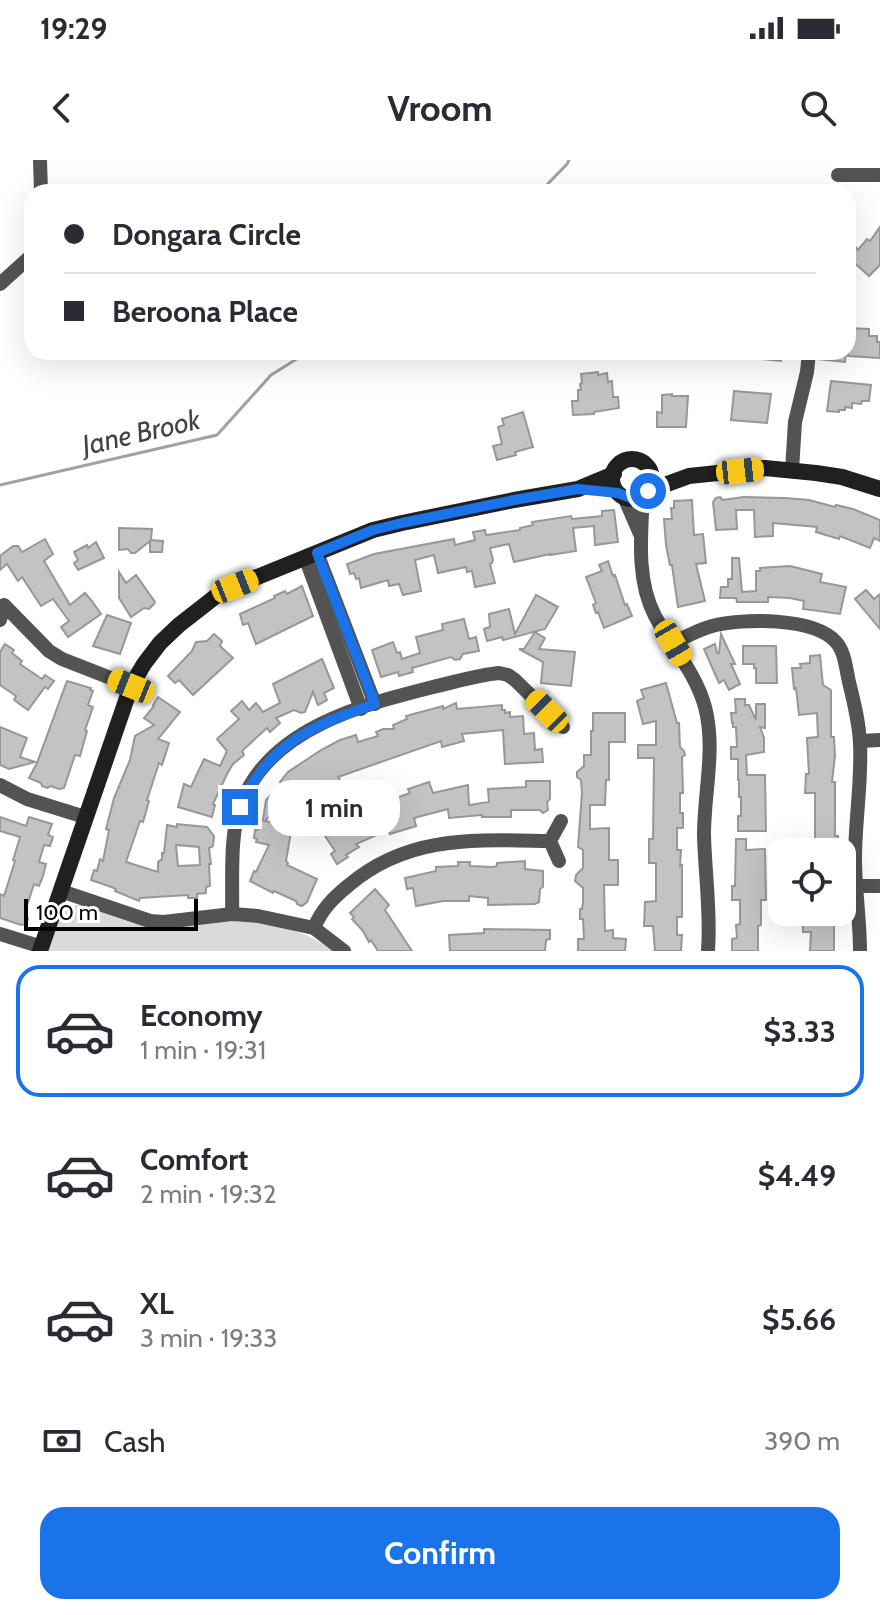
<!DOCTYPE html>
<html lang="en">
<head>
<meta charset="utf-8">
<style>
  body { margin:0; font-family:Cabin,sans-serif; background:#f2f2f3; color:#2b2b33; height:100vh; display:flex; flex-direction:column; font-size:30px; white-space:nowrap }
  * { box-sizing:border-box; margin:0 }
  p { font-size:26px; color:#7c7c81 }
  .icon { flex:none; width:44px; height:44px; fill:none; stroke:currentColor; stroke-width:2; stroke-linecap:round; stroke-linejoin:round }
  .map { position:relative; height:791px; overflow:hidden }
  .drawer { display:flex; flex-direction:column; background:#fff; flex:1 }
  .drawer>* { flex:none }
  .top-card { position:absolute; left:24px; top:24px; width:832px; height:176px; border-radius:24px; box-shadow:0 8px 32px #0002; display:grid; align-content:center; height:176px; padding:0 40px; background:#fff }
  .buttons { position:absolute; left:768px; top:678px; display:grid; gap:16px }
  .buttons a { display:grid; place-items:center; width:88px; height:88px; border-radius:16px; background:#fff; box-shadow:0 8px 32px #0002; font-size:40px }
  .scale { position:absolute; left:24px; bottom:20px; width:174px; box-sizing:border-box; padding-left:8px; border:4px solid #000; border-top:0; font-size:22px; line-height:28px; white-space:nowrap; color:#000; -webkit-text-stroke:6px #fff; paint-order:stroke }
  .end { position:absolute; width:36px; height:36px; margin:-18px; border:10px solid #1a73e8; background:#fff; box-shadow:0 0 0 4px #fff }
  .from { border-radius:50% }
  .bubble { position:absolute; height:56px; border-radius:24px; background:#fff; box-shadow:0 8px 32px #0002; font-size:26px; font-weight:700; line-height:56px; text-align:center }
  .car { position:absolute; width:24px; height:48px; margin:-24px -12px; border-radius:10px; box-shadow:0 0 6px 2px #0007; background:linear-gradient(#f5c518 24%,#345 0 40%,#f5c518 0 76%,#345 0 86%,#f5c518 0) }
  .top-card b { display:flex; align-items:center; gap:28px; height:76px; font-size:30px }
  .top-card b+b { border-top:2px solid #e1e1e2 }
  .top-card i { width:20px; height:20px; background:#2b2b33 }
  ul { padding:14px 0 0; list-style:none }
  li { display:flex; align-items:center; gap:24px; height:132px; margin:0 16px 12px; padding:0 24px; border:4px solid transparent; border-radius:24px }
  li div { flex:1 }
  li b { display:block; font-size:30px }
  li em { font-style:normal; font-weight:700 }
  li.current { border-color:#1a73e8 }
  li>.icon { width:72px; height:72px; stroke-width:1.5 }
  .pay { display:flex; align-items:center; gap:20px; height:88px; padding:0 40px; font-size:30px }
  .pay p { margin-inline-start:auto }
  .primary-button { display:flex; gap:16px; margin-top:auto; padding:16px 40px }
  .primary-button a { flex:1; height:92px; border-radius:24px; background:#1a73e8; color:#fff; font-size:32px; font-weight:700; line-height:92px; text-align:center }
  .status { display:flex; justify-content:space-between; align-items:center; height:56px; padding:0 40px; background:#fff; direction:ltr }
  .status svg { height:22px; fill:currentColor }
  header { display:flex; justify-content:space-between; align-items:center; height:104px; padding:0 40px; background:#fff; font-size:36px; font-weight:700 }
  .map>svg:first-child { display:block }
</style>
</head>
<body>
<div class="status"><b>19:29</b><svg viewBox="0 0 49 12"><path d="M0 12V9h3v3zM5 12V6h3v6zM10 12V3h3v9zM15 12V0h3v12zM26 1h20v11H26zM47 4h2v5h-2z"/></svg></div>
<header><svg class="icon" aria-label="back" viewBox="0 0 24 24"><path d="M15 5l-7 7 7 7"/></svg>Vroom<svg class="icon" aria-label="search" viewBox="0 0 24 24"><circle cx="10" cy="10" r="6"/><path d="M15 15l6 6"/></svg></header>
<div class="map">
<svg width="880" height="791" viewBox="0 0 880 791">
  <rect width="100%" height="100%" fill="#fff"/>
  <path fill="#dadada" d="M82,744C99,750 131,765 147,765C161,766 176,763 191,763C243,759 290,759 334,791H49C55,771 57,746 82,744Z"/>
  <g fill="none" stroke-linecap="round" stroke-linejoin="round">
    <g stroke="#a1a1a1" stroke-width="3">
      <path d="M540,32L567,4L569,0"/>
      <path d="M0,325L217,275L271,215L308,192"/>
    </g>
  </g>
  <g fill="#c3c3c3" stroke="#979797" stroke-width="2" fill-rule="evenodd">
    <path d="M880,67V105L869,116L848,97V93L855,86L858,90L867,79L870,81Z"/>
    <path d="M848,168L869,169V176H877V182H880V198L848,196Z"/>
    <path d="M753,192H782L781,201L752,198Z"/>
    <path d="M819,192H846L845,202L818,199Z"/>
    <path d="M598,212V215L607,213L608,222L612,221L613,237H618L619,248L594,252V254L573,255L572,241H578V230H581L580,224L582,223L581,214Z"/>
    <path d="M831,221L871,225L869,241H862L861,244L852,243V248L845,247V250H839V252L827,251Z"/>
    <path d="M734,231L771,234L767,263L731,260Z"/>
    <path d="M672,234V236H688L686,267H657V252L662,253V235Z"/>
    <path d="M523,252L533,287L515,292L516,295L497,300L493,286L502,284L498,267L504,265L502,259Z"/>
    <path d="M720,337L723,340L743,337L785,338L809,340L835,347L836,345L853,349L880,360V381L874,378L870,388L840,376L839,379L816,372L817,367L773,363V376L755,377L754,350H736L737,369L716,370L713,342L716,338Z"/>
    <path d="M692,340L694,375L703,374L706,403L696,404L705,441L678,447L672,405H670L666,385L664,359H672L671,348H674V341Z"/>
    <path d="M614,350L618,382L595,385L594,366L573,368L576,391L550,395V394L514,402L509,384L490,388L493,400L492,403L490,404L495,423L475,427L472,411L467,412L466,407L438,413L434,395L415,400L421,431L403,435L399,424L389,426L388,420L361,428L359,418L356,419L354,413L350,414L347,404L374,394L454,379L455,385L475,380L473,372L485,370L486,375L520,370V368L533,365L532,362L571,356L572,359L602,356V351Z"/>
    <path d="M119,368L152,369L151,380L163,381L162,392H150V381L135,393H131L128,389L119,390Z"/>
    <path d="M45,379L53,394L44,401L70,445L85,433L92,441L101,454L68,477L61,467L69,461L53,439L41,446L22,417L18,421L7,404L0,410V396L13,386H18L22,392Z"/>
    <path d="M96,382L104,398L78,410L74,403L78,400L74,392L87,385L88,388Z"/>
    <path d="M732,398H739L742,432L756,431V411H760V408L790,406L822,414L820,422L846,427L840,454L803,449L804,441L790,438L768,437V442H737L736,438H720L721,427H728V419H732Z"/>
    <path d="M608,401L613,416L615,415L625,445L627,444L632,456L604,468L598,452L596,453L593,445L596,443L586,417L602,411L599,405Z"/>
    <path d="M119,412L126,423L136,415L155,442L153,445L149,449L144,448L131,457L119,438Z"/>
    <path d="M302,426L313,456L256,484L248,463L243,465L240,454L275,438L274,436L285,431L287,434Z"/>
    <path d="M866,430L874,439L880,434V469L855,439Z"/>
    <path d="M536,435L558,447L545,469L503,480L502,477L487,481L484,469L490,467L489,454L509,449L515,474Z"/>
    <path d="M107,455L131,463L120,494L93,486Z"/>
    <path d="M464,459L469,479L476,477L479,491L463,494L460,499L455,500L451,497L412,508L413,512L399,516L398,512L381,517L372,490L393,482L397,493L400,492L402,499L420,493L416,477L443,470L442,464Z"/>
    <path d="M535,472L545,478L539,489L575,492L571,526L541,523L543,502L519,489H524Z"/>
    <path d="M214,474L222,481L220,486L233,498L193,535L179,520L175,523L168,516L192,491L196,482L207,481Z"/>
    <path d="M721,474L735,504H731L740,524L729,530L724,520L719,523L704,489L715,484L717,493H719Z"/>
    <path d="M5,484L14,490L12,493L22,501L20,504L42,519L45,515L54,521L48,529L45,527L28,550L14,540L16,536L0,525V492Z"/>
    <path d="M743,486H776L777,523H756V508H754V504H743Z"/>
    <path d="M820,495L823,525L831,530V577H834L835,596L832,622H835V676H838V689H831V692H809V679H815V633H805L806,614H809L807,578L818,577L817,553L799,555L796,528L794,529L792,508H801L800,504L810,503V496Z"/>
    <path d="M322,499L334,528L324,533L327,540L318,545L313,532L305,552L301,553L294,550L276,558L280,563L270,572L267,568L242,591L244,595L233,604L227,614L213,644L215,645L212,657L178,647L184,624L191,627L204,599L220,606L227,591L217,579L239,559L231,551L242,541L249,550L256,543L263,552L280,543L273,524Z"/>
    <path d="M67,521L91,528L90,530L93,531L88,545L93,547L85,570L87,571L80,596L75,595L64,628L59,629L51,626L47,628L42,626L41,623L29,618L37,603Z"/>
    <path d="M666,523L677,563H679L680,587L684,591L685,595L682,597L683,633H680V653H683V668H677V690H681L680,706L682,705V757H677V775H682L681,791H655L653,766H644L645,742L656,741V703H649V679H653L654,598H638V585H656V561L643,564L637,541L644,538L641,530Z"/>
    <path d="M158,537L180,552L158,579L169,583L162,605L159,603L147,640L149,641L143,662L140,661L126,702L158,712V702L162,699V693H164L167,665L177,667V664L207,667L214,676L213,686L209,688L211,704H209L210,726L206,727V733L197,734V738H188V735L140,738L139,741L115,731L116,729L106,725L91,720L94,710L97,711L100,699L103,701L109,670L106,669L114,638L130,600L135,576L154,565L144,558L154,546L153,545ZM176,685L199,687L200,705L178,706Z"/>
    <path d="M735,539H745V545H749L756,560V544H765V568L760,567L764,578V592L746,595L747,615H765L766,671H738V656H741V637H739V620H738V599H731V587H737L736,567H733V563H732L731,553H736Z"/>
    <path d="M456,543L457,549L502,545V550H505V553L510,552V557L523,556L524,574L534,573L535,590L542,589L543,602L505,604L503,570L462,574L464,581L442,587L441,581L338,617L342,623L325,635L323,633L317,637L314,632L293,654L281,642L265,661L292,666L286,701L288,703L287,705L317,719L307,742L302,746L297,744L296,741L274,731L273,733L250,721L254,711L256,712L269,685L256,682L257,679L254,678L255,670H258L260,660H263L266,640L282,623L280,622L288,612L321,590L340,580L356,575L358,582L378,576L376,572L383,569H394L393,565L407,559L406,556L443,546V549Z"/>
    <path d="M593,553H625V582H609V620H606L605,645H590V669L609,668V700H618V725H604L605,771L613,770V778L626,779L625,791H578V779H584L583,759H580V749H582L583,742V728L575,721L576,715L583,708V690L578,687L582,633L581,620L577,617V612L584,606V595H591V571H593Z"/>
    <path d="M0,567L27,578L20,597L35,602L9,609L0,605Z"/>
    <path d="M526,621H550V639L547,642L548,650L543,653L540,650H511V657H482V655L449,658L448,649L414,658L416,666L390,674L388,670L356,684L359,687L346,695L348,697L337,704L331,694L335,691L325,676L351,656L349,653L372,642L374,646L410,633L408,629L429,622L433,633L468,625L469,645L489,642L488,629L526,627Z"/>
    <path d="M0,657L26,666L29,657L52,664L48,675L53,677L50,686L44,685L39,702L46,704L43,716L39,726L34,724L25,752L28,759L26,764L21,765L0,758V734L4,736L15,701L13,700L20,677L0,671Z"/>
    <path d="M736,679H746V690L765,689L766,740H761V765L758,766V791H732V779L737,778L736,765L740,764V740H732V726H735Z"/>
    <path d="M525,701V709L543,711V727L540,729L539,742L535,744L488,745V738L469,736V741H443L416,746L413,728L407,729L405,718L436,711V707L458,706V702H470V706L493,707L497,706V703Z"/>
    <path d="M375,729L389,745L385,750L412,791H378L371,780L369,782L363,771L352,759L354,757L350,753Z"/>
    <path d="M824,752H834V791H810L811,772H803L802,754H824Z"/>
    <path d="M484,769L550,770V779L546,780L545,791H450L449,775L484,773Z"/>
  </g>
  <g fill="none" stroke-linecap="round" stroke-linejoin="round">
    <g stroke="#535353" stroke-width="14">
      <path d="M40,0L41,32"/>
      <path d="M838,15H880"/>
      <path d="M0,124L32,95"/>
      <path d="M792,310L795,262L807,212L809,192"/>
      <path d="M643,335C641,374 636,420 655,456C671,486 696,513 705,547C716,589 704,632 704,675C705,714 711,752 708,791"/>
      <path d="M624,337L640,374"/>
      <path d="M317,393L375,544"/>
      <path d="M305,397L361,549"/>
      <path d="M0,460L4,445L49,491L62,499L131,526"/>
      <path d="M673,483C685,477 698,470 712,466C742,458 814,457 836,482C845,492 846,509 849,522C854,542 859,562 860,583C862,622 855,660 855,699C855,730 860,760 860,791"/>
      <path d="M860,581L880,580"/>
      <path d="M0,625L27,639L85,657"/>
      <path d="M559,701L550,681L561,661"/>
      <path d="M856,726H880"/>
      <path d="M61,731L150,761L164,762L232,754L258,756L314,768L344,791"/>
      <path d="M232,754C233,721 229,675 241,644C270,568 362,545 433,527C455,522 477,515 499,513L508,515L515,520L563,567"/>
      <path d="M314,768C322,749 333,738 349,725C409,674 477,680 550,681"/>
      <path d="M0,774L42,787"/>
    </g>
    <g stroke="#202020" stroke-width="16">
      <circle cx="632" cy="319" r="20"/>
      <path d="M648,331L689,316L765,308L816,313L842,317L880,329"/>
      <path d="M40,791L131,526L144,504L160,483L179,465L220,433L235,426L373,370L402,363L514,340L578,329L614,314"/>
    </g>
  </g>
  <g fill="none" stroke-linecap="round" stroke-linejoin="round">
    <path stroke="#1a73e8" stroke-width="10" d="M240,647C268,584 313,565 375,544L317,393L373,370L402,363L514,340L578,329L618,333L631,338H638L648,331"/>
  </g>
  <g text-anchor="middle" stroke-width="6" stroke-linejoin="round" paint-order="stroke">
    <g font-size="28" font-style="italic" fill="#424242" stroke="#fff">
      <text transform="translate(141 272) rotate(-13)" y="10">Jane Brook</text>
    </g>
  </g>
</svg>
<div class="buttons">
<a><svg class="icon" aria-label="locate" viewBox="0 0 24 24"><circle cx="12" cy="12" r="6"/><path d="M12 2v4M12 18v4M2 12h4M18 12h4"/></svg></a>
</div>
<div class="scale">100 m</div>
<i class="end from" style="left:648px;top:331px"></i>
<i class="end" style="left:240px;top:647px"></i>
<div class="bubble" style="left:268px;top:620px;width:132px">1 min</div>
<i class="car" style="left:740px;top:311px;rotate:84deg"></i>
<i class="car" style="left:235px;top:426px;rotate:68deg"></i>
<i class="car" style="left:673px;top:483px;rotate:150deg"></i>
<i class="car" style="left:131px;top:526px;rotate:292deg"></i>
<i class="car" style="left:547px;top:551px;rotate:315deg"></i>
<div class="top-card">
<b><i class="from"></i>Dongara Circle</b>
<b><i></i>Beroona Place</b>
</div>
</div>
<section class="drawer">
<ul>
<li class="current"><svg class="icon" aria-label="car" viewBox="0 0 24 24"><path d="M5 17H2v-5l4-1 3-4h7l3 4 3 1v5h-3M9 17h6M6 11h13"/><circle cx="7" cy="17" r="2"/><circle cx="17" cy="17" r="2"/></svg><div><b>Economy</b><p>1 min · 19:31</p></div><em>$3.33</em></li>
<li><svg class="icon" aria-label="car" viewBox="0 0 24 24"><path d="M5 17H2v-5l4-1 3-4h7l3 4 3 1v5h-3M9 17h6M6 11h13"/><circle cx="7" cy="17" r="2"/><circle cx="17" cy="17" r="2"/></svg><div><b>Comfort</b><p>2 min · 19:32</p></div><em>$4.49</em></li>
<li><svg class="icon" aria-label="car" viewBox="0 0 24 24"><path d="M5 17H2v-5l4-1 3-4h7l3 4 3 1v5h-3M9 17h6M6 11h13"/><circle cx="7" cy="17" r="2"/><circle cx="17" cy="17" r="2"/></svg><div><b>XL</b><p>3 min · 19:33</p></div><em>$5.66</em></li>
</ul>
<div class="pay"><svg class="icon" aria-label="cash" viewBox="0 0 24 24"><path d="M3 7h18v10H3z"/><circle cx="12" cy="12" r="2"/></svg>Cash<p>390 m</p></div>
<div class="primary-button"><a>Confirm</a></div>
</section>
</body>
</html>
